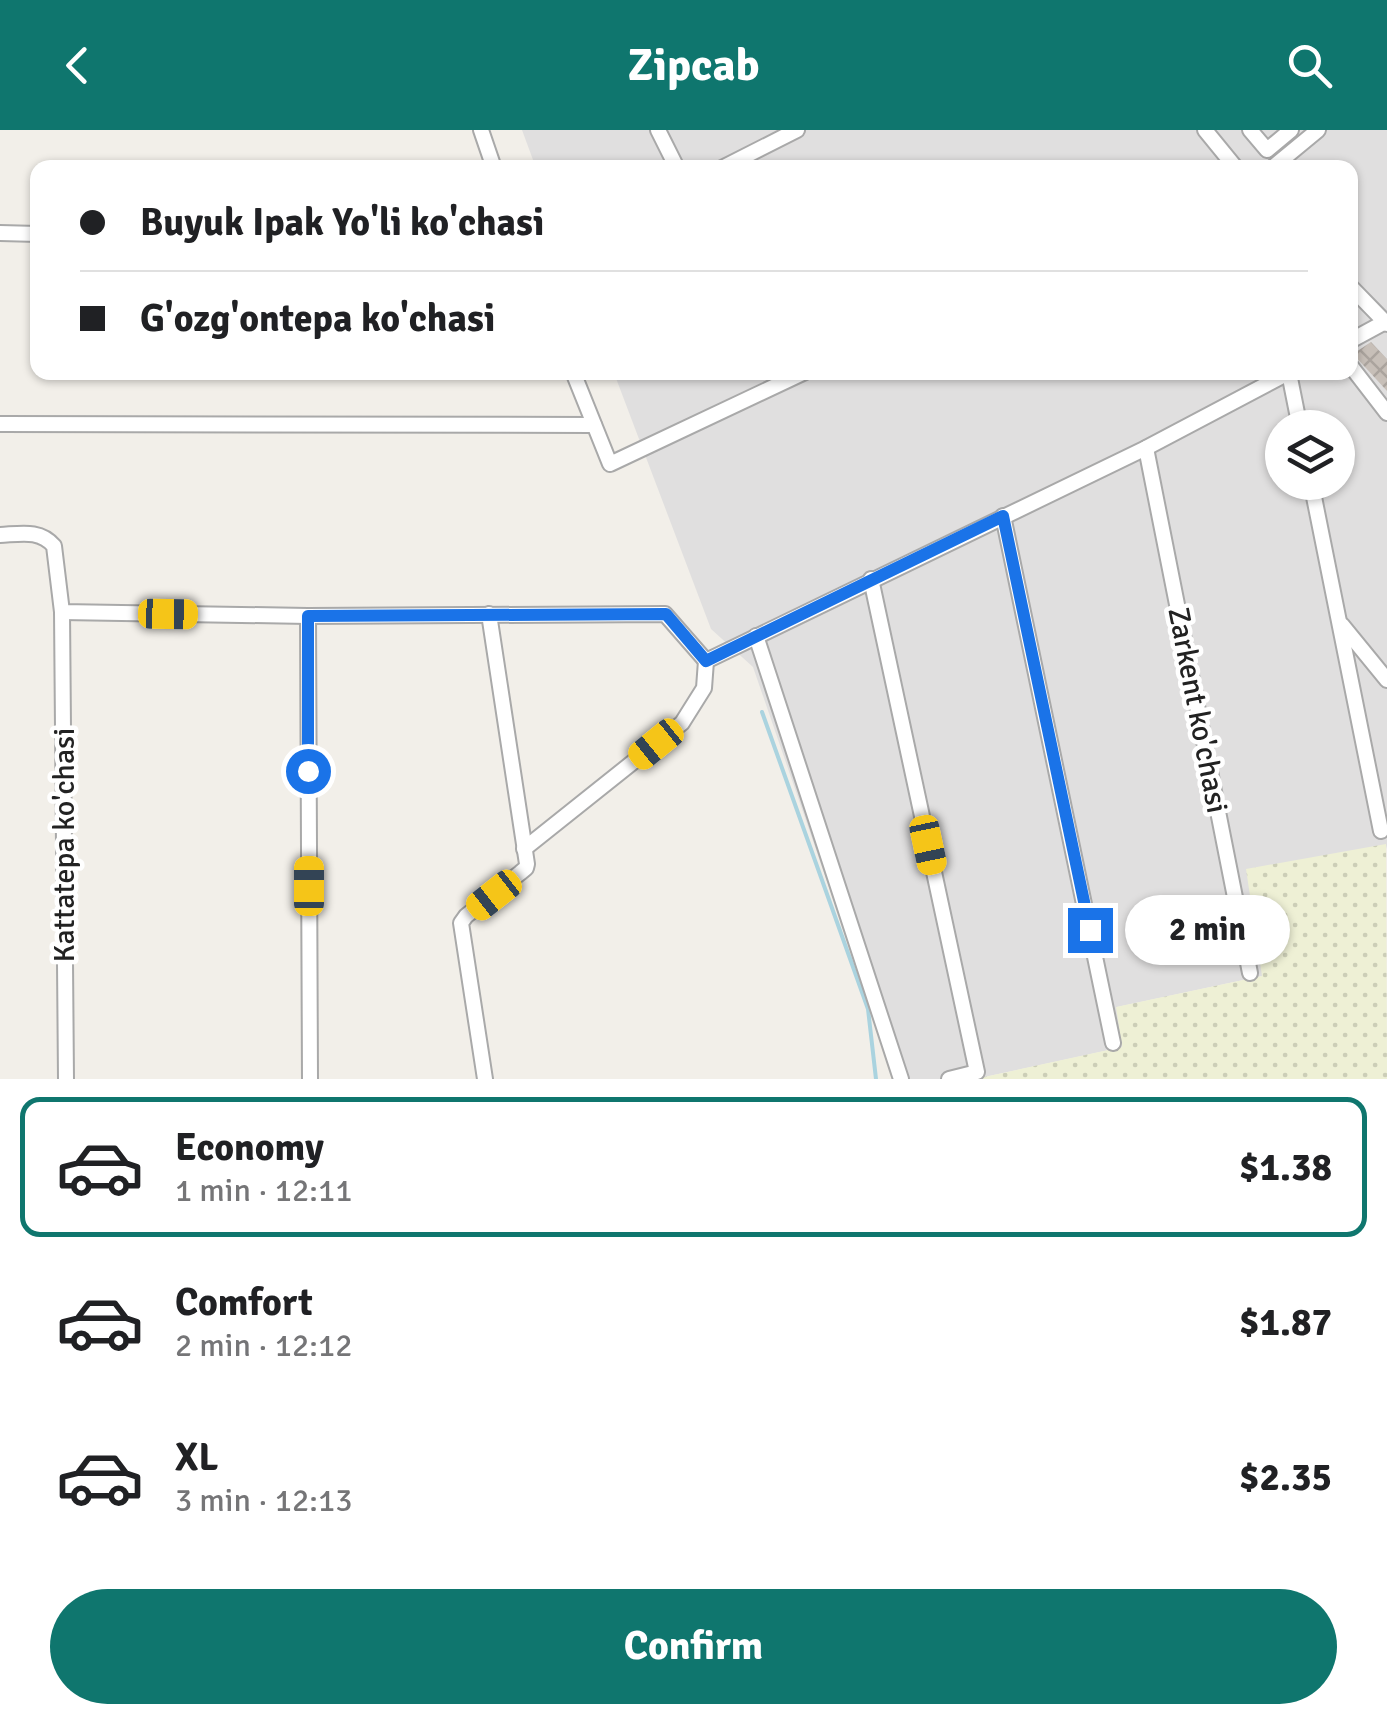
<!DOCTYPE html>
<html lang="en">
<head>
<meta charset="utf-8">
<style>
  body { margin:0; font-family:Signika,sans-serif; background:#f2f2f2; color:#202124; height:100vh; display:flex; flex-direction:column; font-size:38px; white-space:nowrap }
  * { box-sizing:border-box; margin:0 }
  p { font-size:32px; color:#757577 }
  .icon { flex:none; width:55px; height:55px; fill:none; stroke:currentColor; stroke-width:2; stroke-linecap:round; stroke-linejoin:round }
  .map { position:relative; height:949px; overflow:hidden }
  .side { display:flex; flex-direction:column; background:#fff; flex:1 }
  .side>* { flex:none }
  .hud { position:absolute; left:30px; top:30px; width:1328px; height:220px; border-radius:20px; box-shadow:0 2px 8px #0004; display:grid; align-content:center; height:220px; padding:0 50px; background:#fff }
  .fabs { position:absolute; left:1265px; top:280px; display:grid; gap:20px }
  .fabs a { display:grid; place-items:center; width:90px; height:90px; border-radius:50%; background:#fff; box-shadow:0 2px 8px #0004; font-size:50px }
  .end { position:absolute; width:45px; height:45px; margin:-22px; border:12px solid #1a73e8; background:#fff; box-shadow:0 0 0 5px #fff }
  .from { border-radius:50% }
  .bubble { position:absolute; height:70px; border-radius:35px; background:#fff; box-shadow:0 2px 8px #0004; font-size:32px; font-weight:700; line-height:70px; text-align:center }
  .car { position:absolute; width:30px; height:60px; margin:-30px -15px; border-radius:12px; box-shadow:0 0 8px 2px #0007; background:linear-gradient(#f5c518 24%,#345 0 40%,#f5c518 0 76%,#345 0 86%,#f5c518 0) }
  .hud b { display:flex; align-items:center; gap:35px; height:95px; font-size:38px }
  .hud b+b { border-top:2px solid #e0e0e0 }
  .hud i { width:25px; height:25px; background:#202124 }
  ul { padding:18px 0 0; list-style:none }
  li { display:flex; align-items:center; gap:30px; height:140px; margin:0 20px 15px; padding:0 30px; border:5px solid transparent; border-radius:20px }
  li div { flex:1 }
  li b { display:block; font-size:38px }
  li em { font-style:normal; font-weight:700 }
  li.selected { border-color:#0f766e }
  li>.icon { width:90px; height:90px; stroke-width:1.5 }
  .primary-button { display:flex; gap:20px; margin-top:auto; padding:20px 50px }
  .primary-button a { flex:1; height:115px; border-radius:60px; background:#0f766e; color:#fff; font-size:40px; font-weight:700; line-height:115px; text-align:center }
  header { display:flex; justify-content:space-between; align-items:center; height:130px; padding:0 50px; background:#0f766e; color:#fff; font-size:45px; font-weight:700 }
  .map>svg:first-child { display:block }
</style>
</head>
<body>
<header><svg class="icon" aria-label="back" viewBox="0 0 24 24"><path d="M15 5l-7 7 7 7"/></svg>Zipcab<svg class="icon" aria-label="search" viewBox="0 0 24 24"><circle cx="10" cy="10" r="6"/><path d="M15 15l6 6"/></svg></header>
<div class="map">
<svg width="1387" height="949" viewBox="0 0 1387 949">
  <defs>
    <pattern id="farmland-dots" width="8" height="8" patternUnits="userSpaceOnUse" patternTransform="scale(2.5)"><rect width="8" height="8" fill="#eef0d5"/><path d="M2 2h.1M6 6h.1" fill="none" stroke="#ccceb7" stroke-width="1.8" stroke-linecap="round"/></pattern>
    <pattern id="building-cross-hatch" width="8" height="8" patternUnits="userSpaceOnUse" patternTransform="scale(2.5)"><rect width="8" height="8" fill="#c7bfb8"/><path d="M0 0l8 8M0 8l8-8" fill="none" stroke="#aba49e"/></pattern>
  </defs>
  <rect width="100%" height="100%" fill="#f2efe9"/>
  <path fill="#e0dfdf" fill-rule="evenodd" d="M522,0H1387V719L1386,715L1262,846L1117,877L1123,917L975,949H895L753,537L711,499L614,243L1350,242V38H536ZM1282,298H1338V352H1282Z"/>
  <path fill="url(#farmland-dots)" d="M1386,714L1387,949H975L1122,917L1116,877L1262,846L1246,739Z"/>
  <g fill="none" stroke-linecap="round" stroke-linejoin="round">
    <path stroke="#aad3df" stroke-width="4" d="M762,582L868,879L876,949"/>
  </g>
  <path fill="url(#building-cross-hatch)" d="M1371,212L1387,229V261L1353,224Z"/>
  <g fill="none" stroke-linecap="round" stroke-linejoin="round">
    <defs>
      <g id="minor">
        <path d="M481,0L494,38"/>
        <path d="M658,0L677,38"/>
        <path d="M1205,0L1236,38"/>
        <path d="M1250,0L1267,20L1291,0"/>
        <path d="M722,38L797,0"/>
        <path d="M1272,38L1318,0"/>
        <path d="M0,103L38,104"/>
        <path d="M1350,156L1387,194"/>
        <path d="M1350,211L1385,192"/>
        <path d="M1350,235L1387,283"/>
        <path d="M573,242L610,334L805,242"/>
        <path d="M1289,243L1300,298"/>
        <path d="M0,294L594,295"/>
        <path d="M1146,318L1250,843"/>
        <path d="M1311,352L1381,701"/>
        <path d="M1003,386L1113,913"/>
        <path d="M0,405C20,404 40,399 54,416L62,482L308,486L665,484L706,531L1146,318L1290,242"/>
        <path d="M871,449L977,942L949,949"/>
        <path d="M62,482L66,949"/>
        <path d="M308,486L310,949"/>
        <path d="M1342,495L1387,550"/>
        <path d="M756,506L901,949"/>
        <path d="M524,719L682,593L704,558L706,531"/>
        <path d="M485,949L461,793L466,786L520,743L526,738L527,734L489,484"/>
      </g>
    </defs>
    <use href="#minor" stroke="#a9a9a9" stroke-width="18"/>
    <use href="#minor" stroke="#fff" stroke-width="14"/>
  </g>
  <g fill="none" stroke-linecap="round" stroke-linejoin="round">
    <path stroke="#1a73e8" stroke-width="12" d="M308,641V486L666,484L706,531L1003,386L1090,800"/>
  </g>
  <g text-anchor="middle" stroke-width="9" stroke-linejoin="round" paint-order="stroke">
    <g font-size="30" fill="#222" stroke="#fff">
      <text transform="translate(1198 580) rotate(79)" y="10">Zarkent ko'chasi</text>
      <text transform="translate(64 715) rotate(-90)" y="10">Kattatepa ko'chasi</text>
    </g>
  </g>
</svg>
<div class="fabs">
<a><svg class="icon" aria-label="layers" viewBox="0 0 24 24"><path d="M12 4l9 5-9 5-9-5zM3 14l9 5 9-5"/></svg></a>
</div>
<i class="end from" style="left:308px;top:641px"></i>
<i class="end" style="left:1090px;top:800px"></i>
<div class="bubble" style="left:1125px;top:765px;width:165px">2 min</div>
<i class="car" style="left:168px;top:484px;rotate:91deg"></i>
<i class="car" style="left:656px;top:614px;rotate:231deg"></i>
<i class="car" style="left:928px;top:715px;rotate:168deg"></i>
<i class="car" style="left:309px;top:756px;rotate:0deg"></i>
<i class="car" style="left:494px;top:765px;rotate:232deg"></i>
<div class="hud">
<b><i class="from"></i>Buyuk Ipak Yo'li ko'chasi</b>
<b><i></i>G'ozg'ontepa ko'chasi</b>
</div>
</div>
<section class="side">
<ul>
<li class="selected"><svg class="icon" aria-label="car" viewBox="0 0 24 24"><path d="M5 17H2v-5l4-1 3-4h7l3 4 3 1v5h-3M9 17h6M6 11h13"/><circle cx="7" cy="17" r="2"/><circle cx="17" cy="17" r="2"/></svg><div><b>Economy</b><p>1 min · 12:11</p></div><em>$1.38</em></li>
<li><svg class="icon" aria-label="car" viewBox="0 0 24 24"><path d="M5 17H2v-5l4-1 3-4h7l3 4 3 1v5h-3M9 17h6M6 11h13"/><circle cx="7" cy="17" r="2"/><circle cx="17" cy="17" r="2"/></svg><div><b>Comfort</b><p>2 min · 12:12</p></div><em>$1.87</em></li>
<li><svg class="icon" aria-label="car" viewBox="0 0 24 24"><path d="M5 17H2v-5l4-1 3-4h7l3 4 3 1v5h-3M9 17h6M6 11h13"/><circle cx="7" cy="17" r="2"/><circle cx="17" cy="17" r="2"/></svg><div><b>XL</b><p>3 min · 12:13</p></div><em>$2.35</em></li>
</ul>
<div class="primary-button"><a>Confirm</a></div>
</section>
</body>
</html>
